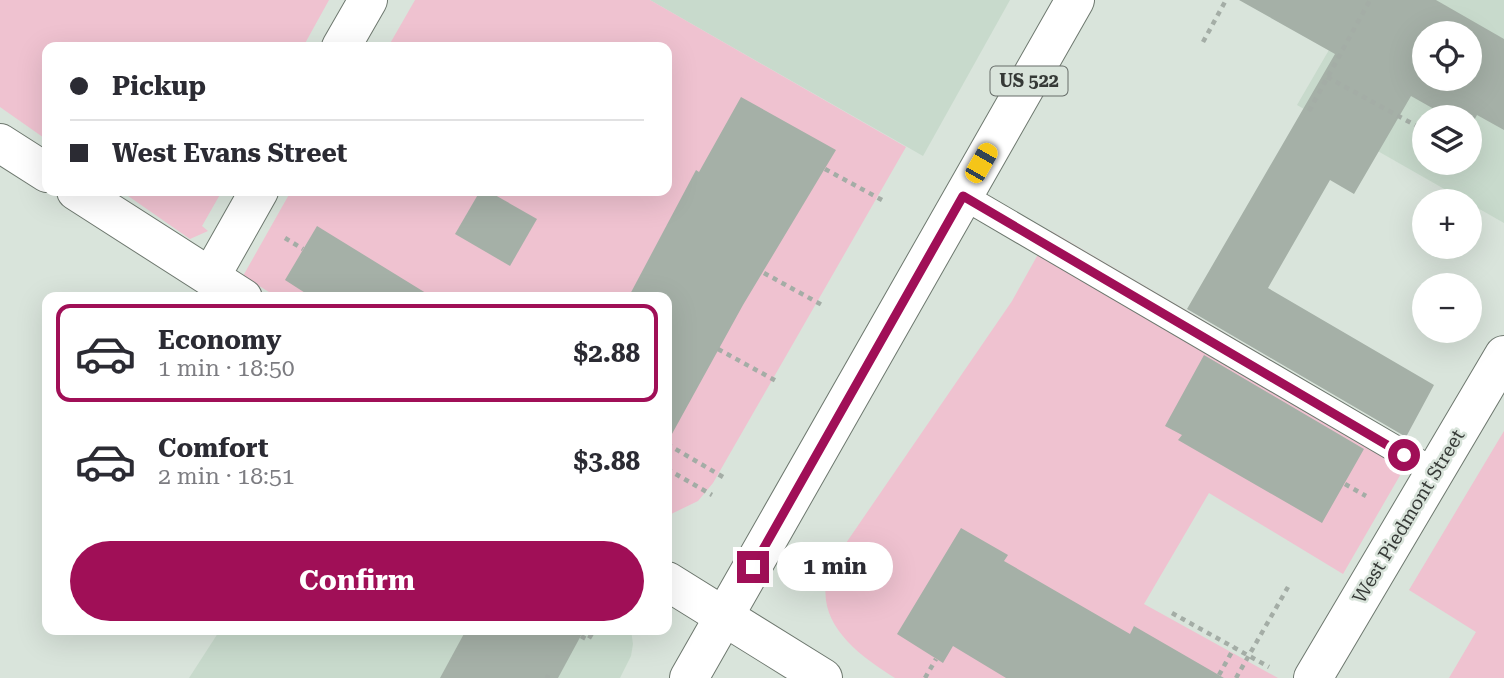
<!DOCTYPE html>
<html lang="en">
<head>
<meta charset="utf-8">
<style>
  body { margin:0; font-family:"Roboto Serif",serif; background:#f2f2f3; color:#2b2b33; height:100vh; display:flex; flex-direction:column; font-size:26px; white-space:nowrap }
  * { box-sizing:border-box; margin:0 }
  p { font-size:23px; color:#7c7c81 }
  .icon { flex:none; width:38px; height:38px; fill:none; stroke:currentColor; stroke-width:2; stroke-linecap:round; stroke-linejoin:round }
  .map { position:relative; flex:1; overflow:hidden }
  .drawer { position:absolute; left:42px; top:292px; width:630px; height:343px; display:flex; flex-direction:column; background:#fff; border-radius:14px; box-shadow:0 7px 28px #0002 }
  .drawer>* { flex:none }
  .banner { position:absolute; left:42px; top:42px; width:630px; height:154px; border-radius:14px; box-shadow:0 7px 28px #0002; display:grid; align-content:center; height:154px; padding:0 28px; background:#fff }
  .controls { position:absolute; left:1412px; top:21px; display:grid; gap:14px }
  .controls a { display:grid; place-items:center; width:70px; height:70px; border-radius:50%; background:#fff; box-shadow:0 7px 28px #0002; font-size:35px }
  .end { position:absolute; width:32px; height:32px; margin:-16px; border:9px solid #a00f57; background:#fff; box-shadow:0 0 0 4px #fff }
  .from { border-radius:50% }
  .bubble { position:absolute; height:49px; border-radius:24px; background:#fff; box-shadow:0 7px 28px #0002; font-size:23px; font-weight:700; line-height:49px; text-align:center }
  .car { position:absolute; width:21px; height:42px; margin:-21px -10px; border-radius:9px; box-shadow:0 0 5px 2px #0007; background:linear-gradient(#f5c518 24%,#345 0 40%,#f5c518 0 76%,#345 0 86%,#f5c518 0) }
  .banner b { display:flex; align-items:center; gap:24px; height:66px; font-size:26px }
  .banner b+b { border-top:2px solid #e1e1e2 }
  .banner i { width:18px; height:18px; background:#2b2b33 }
  ul { padding:12px 0 0; list-style:none }
  li { display:flex; align-items:center; gap:21px; height:98px; margin:0 14px 10px; padding:0 14px; border:4px solid transparent; border-radius:14px }
  li div { flex:1 }
  li b { display:block; font-size:26px }
  li em { font-style:normal; font-weight:700 }
  li.on { border-color:#a00f57 }
  li>.icon { width:63px; height:63px; stroke-width:1.5 }
  .primary-button { display:flex; gap:14px; margin-top:auto; padding:14px 28px }
  .primary-button a { flex:1; height:80px; border-radius:42px; background:#a00f57; color:#fff; font-size:28px; font-weight:700; line-height:80px; text-align:center }
  .map>svg:first-child { display:block }
</style>
</head>
<body>
<div class="map">
<svg width="1504" height="678" viewBox="0 0 1504 678">
  <rect width="100%" height="100%" fill="#d9e4db"/>
  <g fill="#c8dacc" fill-rule="evenodd">
    <path d="M650,0H1010L923,156Z"/>
    <path d="M1358,0H1504V223L1297,105ZM1424,33H1470V79H1424ZM1424,117H1470V163H1424Z"/>
    <path d="M220,630H631L633,644L631,656L620,678H189Z"/>
  </g>
  <g fill="#efc2d0">
    <path d="M0,0H329L303,47H47V140L0,107Z"/>
    <path d="M415,0H650L906,147L713,483L698,501L667,516V298L277,297L243,276L291,191H667V47H388Z"/>
    <path d="M121,191H222L202,226L208,231L190,239Z"/>
    <path d="M1051,231L1417,446L1343,574L1209,493L1144,604L1278,678H895C853,652 807,616 833,562L1012,301Z"/>
    <path d="M1504,431V678H1449L1476,632L1409,590Z"/>
  </g>
  <g fill="#a5b0a7" fill-rule="evenodd">
    <path d="M1239,0H1436L1504,39V130L1477,115L1470,128V117H1448L1411,96L1354,194L1330,180L1268,288L1434,385L1406,437L1187,309L1335,54ZM1424,33H1470V79H1424Z"/>
    <path d="M741,97L836,150L743,305L667,443V298H628L696,170L699,172Z"/>
    <path d="M480,191H488L537,219L510,266L455,234Z"/>
    <path d="M317,226L434,298H313L285,280Z"/>
    <path d="M1204,355L1364,449L1322,523L1178,440L1182,435L1165,426Z"/>
    <path d="M961,528L1008,555L1004,561L1130,634L1134,626L1224,678H1006L953,646L943,663L897,634Z"/>
    <path d="M466,630H584L558,678H440Z"/>
  </g>
  <g fill="none" stroke-linecap="round" stroke-linejoin="round">
    <defs>
      <path id="lane" d="M963,196L1435,472"/>
      <g id="street">
        <path d="M341,47L368,0"/>
        <path d="M211,276L259,191"/>
        <path d="M1313,678L1504,355"/>
      </g>
      <g id="secondary">
        <path d="M0,143L47,173"/>
        <path d="M76,191L243,298"/>
        <path d="M667,581L823,678"/>
      </g>
      <path id="primary" d="M689,678L1075,0"/>
    </defs>
    <use href="#lane" stroke="#6e786f" stroke-width="28"/>
    <use href="#street" stroke="#6e786f" stroke-width="40"/>
    <use href="#secondary" stroke="#6e786f" stroke-width="40"/>
    <use href="#primary" stroke="#6e786f" stroke-width="40"/>
    <g stroke="#a4ada6" stroke-width="4.5" stroke-dasharray="5 5" stroke-linecap="butt">
      <path d="M1203,42L1226,0"/>
      <path d="M1327,77L1424,130"/>
      <path d="M1309,111L1370,0"/>
      <path d="M825,169L882,200"/>
      <path d="M285,238L303,249"/>
      <path d="M764,273L822,305"/>
      <path d="M718,349L778,382"/>
      <path d="M667,444L723,477"/>
      <path d="M667,469L712,495"/>
      <path d="M1345,484L1366,496"/>
      <path d="M1172,613L1269,667"/>
      <path d="M581,636L588,640L594,630"/>
      <path d="M1219,675L1234,648"/>
      <path d="M547,678L548,675"/>
      <path d="M925,678L936,659"/>
      <path d="M1236,678L1288,587"/>
    </g>
    <use href="#lane" stroke="#fff" stroke-width="26"/>
    <use href="#street" stroke="#fff" stroke-width="38"/>
    <use href="#secondary" stroke="#fff" stroke-width="38"/>
    <use href="#primary" stroke="#fff" stroke-width="38"/>
  </g>
  <g fill="none" stroke-linecap="round" stroke-linejoin="round">
    <path stroke="#a00f57" stroke-width="9" d="M753,567L963,196L1404,455"/>
  </g>
  <g text-anchor="middle" stroke-width="5" stroke-linejoin="round" paint-order="stroke">
    <rect fill="#d9e4db" stroke="#666c68" stroke-width="2" x="990.5" y="66.5" width="77" height="29" rx="5"/>
    <g font-size="18" font-weight="bold" fill="#353936">
      <text x="1029" y="87">US 522</text>
    </g>
    <g font-size="19" fill="#353936" stroke="#d9e4db">
      <text transform="translate(1408 516) rotate(-59)" y="7">West Piedmont Street</text>
    </g>
  </g>
</svg>
<div class="controls">
<a><svg class="icon" aria-label="locate" viewBox="0 0 24 24"><circle cx="12" cy="12" r="6"/><path d="M12 2v4M12 18v4M2 12h4M18 12h4"/></svg></a>
<a><svg class="icon" aria-label="layers" viewBox="0 0 24 24"><path d="M12 4l9 5-9 5-9-5zM3 14l9 5 9-5"/></svg></a>
<a>+</a>
<a>−</a>
</div>
<i class="end from" style="left:1404px;top:455px"></i>
<i class="end" style="left:753px;top:567px"></i>
<div class="bubble" style="left:777px;top:542px;width:116px">1 min</div>
<i class="car" style="left:981px;top:163px;rotate:30deg"></i>
<div class="banner">
<b><i class="from"></i>Pickup</b>
<b><i></i>West Evans Street</b>
</div>
<section class="drawer">
<ul>
<li class="on"><svg class="icon" aria-label="car" viewBox="0 0 24 24"><path d="M5 17H2v-5l4-1 3-4h7l3 4 3 1v5h-3M9 17h6M6 11h13"/><circle cx="7" cy="17" r="2"/><circle cx="17" cy="17" r="2"/></svg><div><b>Economy</b><p>1 min · 18:50</p></div><em>$2.88</em></li>
<li><svg class="icon" aria-label="car" viewBox="0 0 24 24"><path d="M5 17H2v-5l4-1 3-4h7l3 4 3 1v5h-3M9 17h6M6 11h13"/><circle cx="7" cy="17" r="2"/><circle cx="17" cy="17" r="2"/></svg><div><b>Comfort</b><p>2 min · 18:51</p></div><em>$3.88</em></li>
</ul>
<div class="primary-button"><a>Confirm</a></div>
</section>
</div>
</body>
</html>
